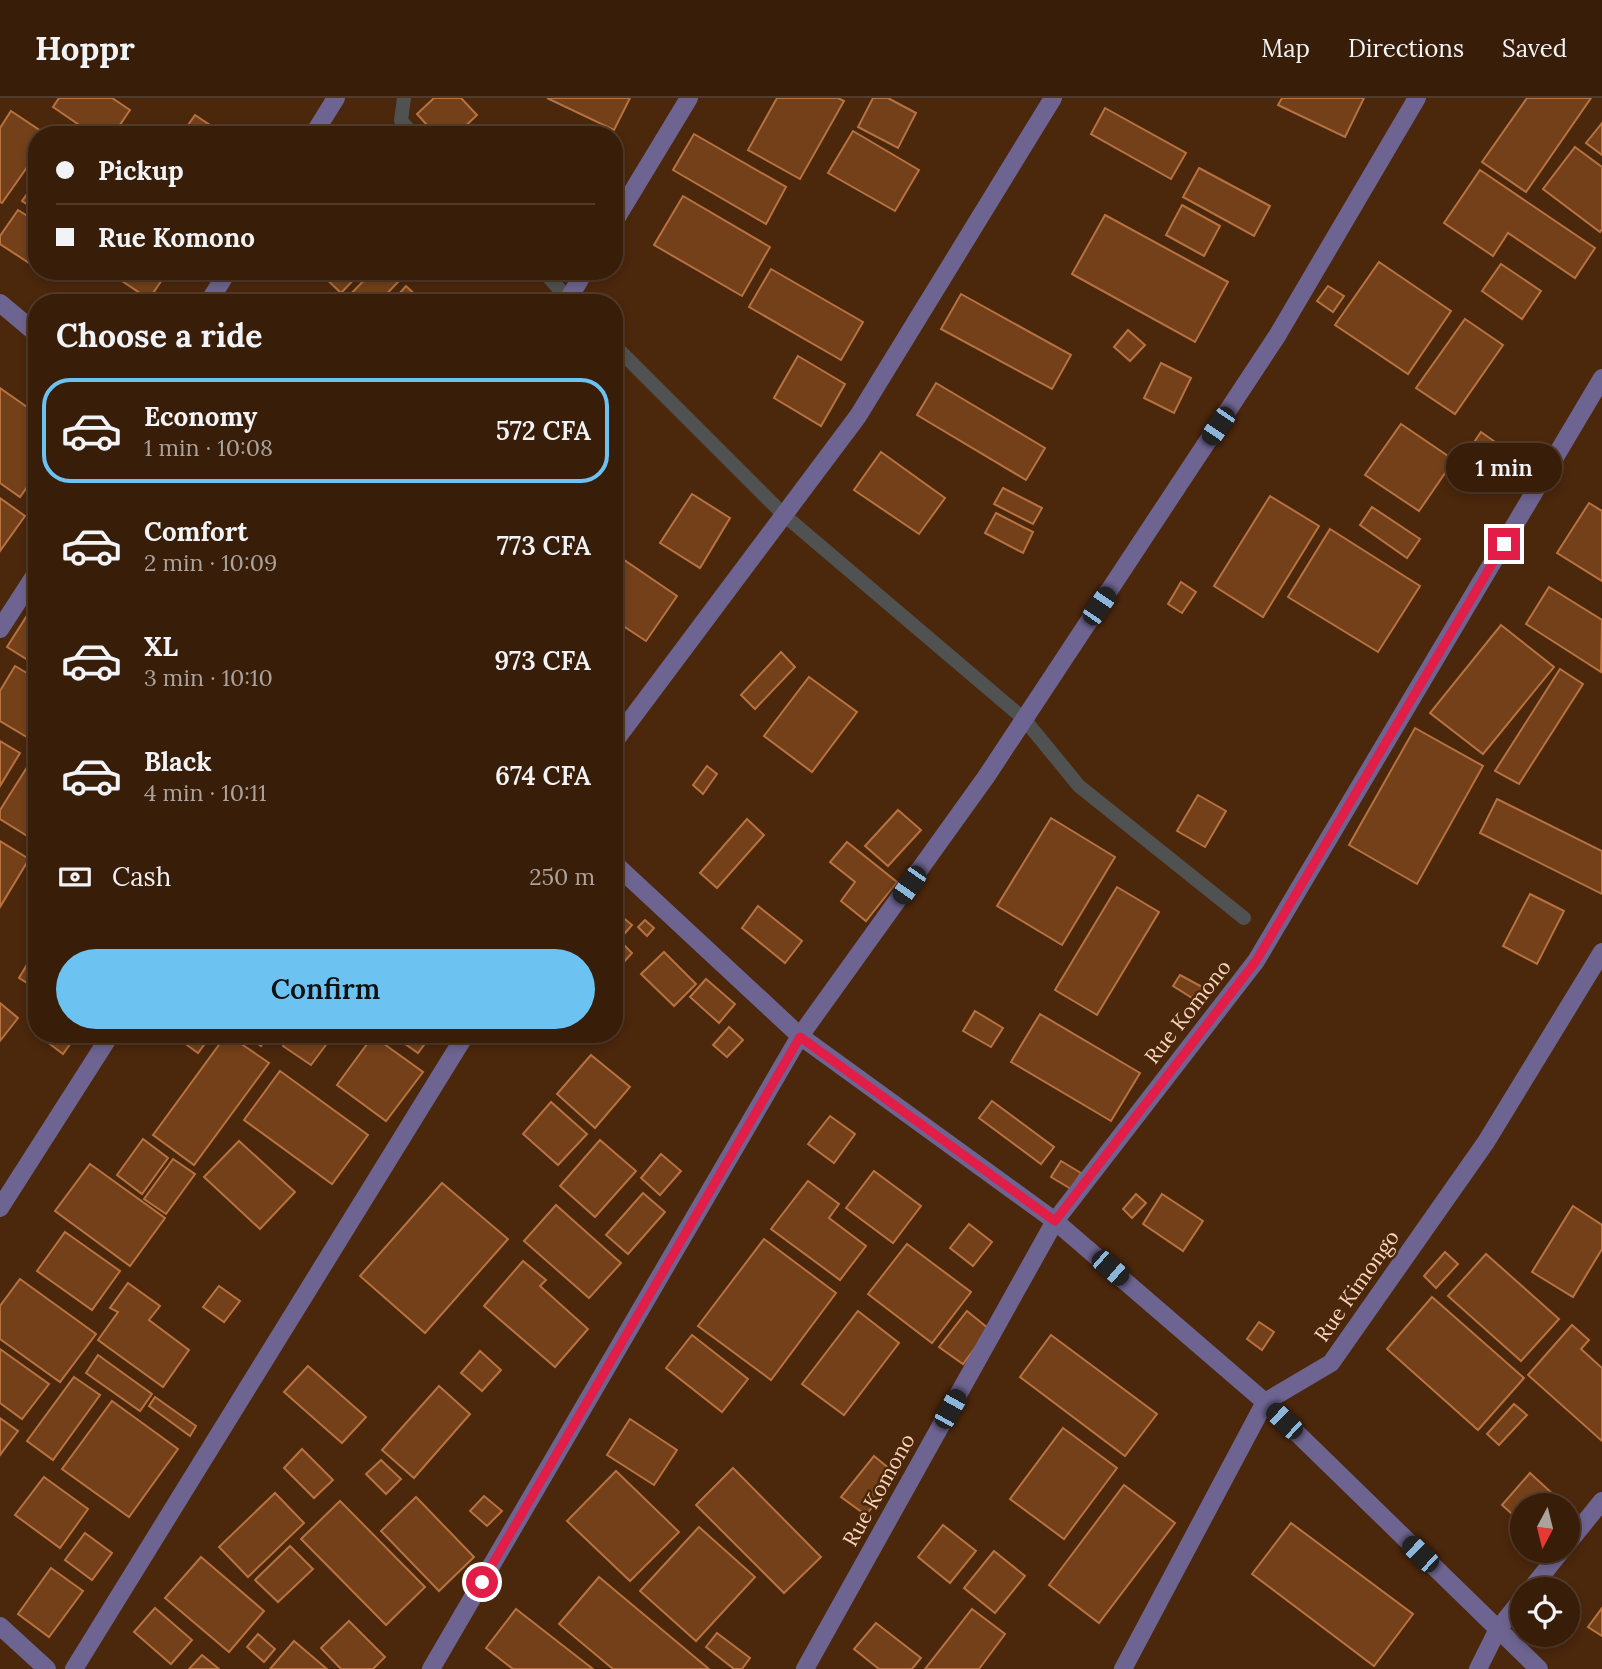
<!DOCTYPE html>
<html lang="en">
<head>
<meta charset="utf-8">
<style>
  body { margin:0; font-family:Lora,serif; background:#3f2612; color:#f1f3f6; height:100vh; display:flex; flex-direction:column; font-size:26px; white-space:nowrap }
  * { box-sizing:border-box; margin:0 }
  p { font-size:23px; color:#aba29c }
  .icon { flex:none; width:38px; height:38px; fill:none; stroke:currentColor; stroke-width:2; stroke-linecap:round; stroke-linejoin:round }
  .map { position:relative; flex:1; overflow:hidden }
  .details { position:absolute; left:28px; top:196px; width:595px; height:749px; display:flex; flex-direction:column; background:#381d09; border-radius:28px; box-shadow:0 4px 10px #0003,0 0 0 2px #523b2a }
  .details>* { flex:none }
  .hud { position:absolute; left:28px; top:28px; width:595px; height:154px; border-radius:28px; box-shadow:0 4px 10px #0003,0 0 0 2px #523b2a; display:grid; align-content:center; height:154px; padding:0 28px; background:#381d09 }
  .needle { width:46px; rotate:187deg }
  .tools { position:absolute; left:1510px; top:1395px; display:grid; gap:14px }
  .tools a { display:grid; place-items:center; width:70px; height:70px; border-radius:50%; background:#381d09; box-shadow:0 4px 10px #0003,0 0 0 2px #523b2a; font-size:35px }
  .end { position:absolute; width:32px; height:32px; margin:-16px; border:9px solid #e11d48; background:#fff; box-shadow:0 0 0 4px #fff }
  .from { border-radius:50% }
  .bubble { position:absolute; height:49px; border-radius:24px; background:#381d09; box-shadow:0 4px 10px #0003,0 0 0 2px #523b2a; font-size:23px; font-weight:600; line-height:49px; text-align:center }
  .car { position:absolute; width:21px; height:42px; margin:-21px -10px; border-radius:9px; box-shadow:0 0 5px 2px #0007; background:linear-gradient(#222 24%,#8ab4d8 0 40%,#222 0 76%,#8ab4d8 0 86%,#222 0) }
  .hud b { display:flex; align-items:center; gap:24px; height:66px; font-size:26px }
  .hud b+b { border-top:2px solid #523b2a }
  .hud i { width:18px; height:18px; background:#f1f3f6 }
  ul { padding:0; list-style:none }
  li { display:flex; align-items:center; gap:21px; height:105px; margin:0 14px 10px; padding:0 14px; border:4px solid transparent; border-radius:28px }
  li div { flex:1 }
  li b { display:block; font-size:26px }
  li em { font-style:normal; font-weight:600 }
  li.active { border-color:#6cc3f2 }
  li>.icon { width:63px; height:63px; stroke-width:1.5 }
  h2 { padding:0 28px; font-size:32px; line-height:84px }
  .pay { display:flex; align-items:center; gap:18px; height:77px; padding:0 28px; font-size:26px }
  .pay p { margin-inline-start:auto }
  .button { display:flex; gap:14px; margin-top:auto; padding:14px 28px }
  .button a { flex:1; height:80px; border-radius:42px; background:#6cc3f2; color:#111; font-size:28px; font-weight:600; line-height:80px; text-align:center }
  header { display:flex; align-items:center; gap:42px; box-sizing:border-box; height:98px; padding:0 35px; background:#381d09; border-bottom:2px solid #523b2a }
  header strong { font-size:33px }
  nav { display:flex; gap:38px; margin-inline-start:auto; font-size:24px }
  .map>svg:first-child { display:block }
</style>
</head>
<body>
<header>
<strong>Hoppr</strong>
<nav><a>Map</a><a>Directions</a><a>Saved</a></nav>
</header>
<div class="map">
<svg width="1602" height="1571" viewBox="0 0 1602 1571">
  <rect width="100%" height="100%" fill="#4b270c"/>
  <g fill="none" stroke-linecap="round" stroke-linejoin="round">
    <g stroke="#505151" stroke-width="14">
      <path d="M404,0L401,23L414,37"/>
      <path d="M543,173L572,205"/>
      <path d="M614,247L784,417L1024,621L1079,688L1244,820"/>
    </g>
  </g>
  <g fill="#734019" stroke="#b87240" stroke-width="2">
    <path d="M59,0H112L130,12L113,37H94L53,9Z"/>
    <path d="M434,0H461L477,17L456,37H436L417,16Z"/>
    <path d="M547,0H630L614,32Z"/>
    <path d="M777,0H838L844,3L800,81L748,52Z"/>
    <path d="M873,0H888L916,15L898,50L858,29Z"/>
    <path d="M1282,0H1364L1345,39L1278,7Z"/>
    <path d="M1527,0H1591L1526,94L1482,64Z"/>
    <path d="M1105,10L1186,55L1171,81L1091,36Z"/>
    <path d="M11,13L47,37H37V55L2,105L0,104V30Z"/>
    <path d="M195,17L225,37H181Z"/>
    <path d="M1602,25V57L1586,45Z"/>
    <path d="M853,33L919,72L895,113L828,75Z"/>
    <path d="M694,36L786,89L766,126L673,72Z"/>
    <path d="M1575,49L1602,69V131L1600,134L1543,91Z"/>
    <path d="M1199,70L1270,108L1254,138L1183,99Z"/>
    <path d="M1480,72L1595,150L1575,180L1508,135L1493,158L1444,125Z"/>
    <path d="M37,82V113L22,103Z"/>
    <path d="M683,98L770,149L742,198L654,147Z"/>
    <path d="M1182,107L1220,128L1204,158L1166,137Z"/>
    <path d="M18,112L37,124V161L32,167L0,146V138Z"/>
    <path d="M1105,117L1228,184L1195,244L1072,176Z"/>
    <path d="M1379,164L1451,213L1408,276L1335,227Z"/>
    <path d="M1501,166L1541,193L1522,221L1482,193Z"/>
    <path d="M771,171L863,224L841,262L749,209Z"/>
    <path d="M107,173H168L149,201Z"/>
    <path d="M318,173H362L341,195Z"/>
    <path d="M373,173H386L398,184L378,205H342Z"/>
    <path d="M406,188L424,205H391Z"/>
    <path d="M1328,188L1344,198L1333,214L1317,203Z"/>
    <path d="M961,196L1071,257L1052,291L941,231Z"/>
    <path d="M1465,221L1503,247L1455,316L1416,290Z"/>
    <path d="M1128,232L1145,247L1130,263L1114,249Z"/>
    <path d="M798,258L845,286L821,328L774,300Z"/>
    <path d="M1161,265L1191,280L1174,315L1144,300Z"/>
    <path d="M936,285L1045,350L1026,382L917,317Z"/>
    <path d="M0,290L37,316V375L20,399L0,385Z"/>
    <path d="M1401,326L1454,362L1419,413L1365,377Z"/>
    <path d="M1481,334L1505,351L1486,378L1462,362Z"/>
    <path d="M881,354L945,400L919,436L854,392Z"/>
    <path d="M1003,390L1042,410L1033,426L994,406Z"/>
    <path d="M692,396L730,420L700,470L660,445Z"/>
    <path d="M1270,398L1319,428L1263,519L1214,488Z"/>
    <path d="M0,400L25,418L0,453Z"/>
    <path d="M1589,405L1602,413V483L1557,455Z"/>
    <path d="M1372,409L1420,441L1407,460L1360,427Z"/>
    <path d="M996,415L1033,434L1023,455L985,435Z"/>
    <path d="M1330,431L1420,488L1378,554L1288,499Z"/>
    <path d="M614,455L677,498L646,543L614,522Z"/>
    <path d="M1181,484L1196,494L1182,515L1168,506Z"/>
    <path d="M1549,489L1602,522L1601,574L1526,526Z"/>
    <path d="M37,502V565L36,567L7,549Z"/>
    <path d="M1501,527L1554,569L1483,656L1430,615Z"/>
    <path d="M781,554L795,569L755,611L741,597Z"/>
    <path d="M15,568L37,581V645L0,623V593Z"/>
    <path d="M1560,571L1583,586L1519,686L1495,673Z"/>
    <path d="M809,579L857,614L812,674L764,638Z"/>
    <path d="M1415,630L1483,668L1417,786L1349,747Z"/>
    <path d="M0,643L20,655L0,688Z"/>
    <path d="M31,663L37,666V734L32,741L0,721V712Z"/>
    <path d="M707,668L717,676L703,696L693,687Z"/>
    <path d="M1198,697L1226,713L1205,749L1177,733Z"/>
    <path d="M1497,701L1602,753V796L1480,735Z"/>
    <path d="M898,712L921,732L888,768L865,748Z"/>
    <path d="M1051,720L1115,759L1062,847L997,808Z"/>
    <path d="M747,721L764,737L717,790L700,775Z"/>
    <path d="M0,743L29,761L0,809Z"/>
    <path d="M847,744L897,784L866,823L841,803L855,784L830,764Z"/>
    <path d="M1117,789L1159,814L1097,917L1055,892Z"/>
    <path d="M1530,796L1564,813L1537,866L1503,848Z"/>
    <path d="M758,808L802,843L785,865L742,830Z"/>
    <path d="M614,812L632,827L619,842L614,838Z"/>
    <path d="M645,822L654,830L647,838L638,829Z"/>
    <path d="M623,846L632,855L614,875V856Z"/>
    <path d="M37,850V891L19,880Z"/>
    <path d="M664,854L696,886L674,908L641,876Z"/>
    <path d="M1180,877L1204,890L1197,903L1173,888Z"/>
    <path d="M706,881L735,906L719,925L690,899Z"/>
    <path d="M0,905L18,920L0,943Z"/>
    <path d="M975,913L1003,930L991,949L963,933Z"/>
    <path d="M1040,916L1140,975L1111,1023L1011,964Z"/>
    <path d="M729,929L743,942L727,959L713,947Z"/>
    <path d="M51,936H65L73,942L63,956L46,943Z"/>
    <path d="M172,936H212L198,955Z"/>
    <path d="M227,936L269,965L194,1067L153,1037Z"/>
    <path d="M245,936H269L261,948Z"/>
    <path d="M291,936H334L311,967L283,948Z"/>
    <path d="M391,936H432L418,955Z"/>
    <path d="M373,938L423,974L386,1023L337,987Z"/>
    <path d="M591,957L630,989L595,1030L557,996Z"/>
    <path d="M280,973L368,1037L332,1086L244,1022Z"/>
    <path d="M992,1003L1054,1049L1041,1066L979,1020Z"/>
    <path d="M551,1004L587,1036L558,1067L523,1036Z"/>
    <path d="M830,1018L855,1036L834,1065L808,1046Z"/>
    <path d="M143,1041L168,1060L142,1096L117,1077Z"/>
    <path d="M600,1042L636,1073L595,1119L560,1088Z"/>
    <path d="M239,1043L295,1094L260,1131L204,1079Z"/>
    <path d="M661,1056L681,1073L660,1097L641,1080Z"/>
    <path d="M173,1061L195,1076L166,1116L144,1101Z"/>
    <path d="M1061,1063L1081,1075L1071,1091L1051,1079Z"/>
    <path d="M90,1066L165,1120L130,1168L55,1113Z"/>
    <path d="M874,1073L921,1108L893,1145L846,1110Z"/>
    <path d="M808,1083L839,1106L829,1120L866,1148L840,1182L771,1131Z"/>
    <path d="M442,1085L508,1141L425,1235L360,1178Z"/>
    <path d="M643,1095L665,1114L628,1156L606,1137Z"/>
    <path d="M1136,1096L1146,1105L1132,1120L1123,1111Z"/>
    <path d="M1162,1096L1203,1123L1183,1153L1143,1126Z"/>
    <path d="M556,1107L621,1165L589,1200L524,1143Z"/>
    <path d="M1573,1108L1602,1127V1151L1573,1199L1532,1174Z"/>
    <path d="M969,1126L992,1144L973,1168L950,1150Z"/>
    <path d="M65,1134L120,1173L92,1212L37,1173Z"/>
    <path d="M764,1141L836,1195L771,1282L698,1228Z"/>
    <path d="M907,1146L971,1194L932,1245L868,1196Z"/>
    <path d="M1445,1154L1458,1166L1436,1190L1424,1178Z"/>
    <path d="M1486,1156L1559,1221L1521,1263L1448,1198Z"/>
    <path d="M523,1163L546,1182L540,1188L588,1231L555,1269L484,1208Z"/>
    <path d="M20,1181L96,1236L60,1284L0,1241V1208Z"/>
    <path d="M128,1185L160,1208L149,1222L189,1252L163,1289L98,1242L118,1214L110,1210Z"/>
    <path d="M219,1188L240,1203L224,1224L203,1209Z"/>
    <path d="M1432,1199L1524,1280L1478,1332L1387,1251Z"/>
    <path d="M858,1213L899,1245L844,1317L802,1286Z"/>
    <path d="M967,1213L989,1231L963,1266L939,1249Z"/>
    <path d="M1259,1224L1274,1234L1262,1252L1247,1241Z"/>
    <path d="M1572,1227L1589,1242L1581,1251L1602,1270V1343L1528,1277Z"/>
    <path d="M692,1237L748,1281L722,1314L666,1270Z"/>
    <path d="M1051,1237L1157,1316L1125,1358L1020,1279Z"/>
    <path d="M0,1251L49,1286L22,1321L0,1305Z"/>
    <path d="M480,1253L501,1272L482,1293L461,1275Z"/>
    <path d="M98,1257L152,1296L140,1313L86,1275Z"/>
    <path d="M308,1268L366,1319L342,1345L284,1294Z"/>
    <path d="M74,1279L100,1297L53,1362L27,1343Z"/>
    <path d="M439,1288L470,1316L414,1380L382,1352Z"/>
    <path d="M155,1299L196,1328L190,1338L149,1308Z"/>
    <path d="M112,1303L178,1351L129,1419L62,1371Z"/>
    <path d="M1514,1306L1527,1317L1499,1347L1487,1336Z"/>
    <path d="M0,1320L18,1333L0,1357Z"/>
    <path d="M630,1321L677,1352L654,1387L607,1357Z"/>
    <path d="M1063,1330L1117,1370L1064,1441L1010,1401Z"/>
    <path d="M302,1351L333,1382L314,1400L284,1370Z"/>
    <path d="M874,1358L897,1377L866,1417L841,1399Z"/>
    <path d="M381,1362L401,1381L386,1396L366,1376Z"/>
    <path d="M733,1370L821,1459L784,1495L696,1407Z"/>
    <path d="M616,1373L679,1434L630,1483L567,1423Z"/>
    <path d="M1530,1375L1554,1397L1546,1407H1522V1425L1502,1407Z"/>
    <path d="M44,1379L88,1411L60,1450L15,1417Z"/>
    <path d="M1124,1387L1175,1425L1099,1525L1049,1487Z"/>
    <path d="M275,1395L304,1425L248,1479L219,1449Z"/>
    <path d="M484,1398L502,1413L487,1428L470,1413Z"/>
    <path d="M416,1399L474,1459L439,1493L381,1433Z"/>
    <path d="M340,1403L425,1489L386,1527L301,1441Z"/>
    <path d="M1291,1425L1413,1516L1374,1568L1252,1476Z"/>
    <path d="M943,1427L976,1453L950,1485L918,1459Z"/>
    <path d="M699,1429L755,1479L696,1543L640,1493Z"/>
    <path d="M85,1435L112,1455L92,1482L65,1462Z"/>
    <path d="M290,1448L313,1471L278,1504L255,1482Z"/>
    <path d="M994,1453L1025,1478L995,1515L964,1490Z"/>
    <path d="M201,1459L264,1513L229,1554L165,1500Z"/>
    <path d="M51,1470L83,1493L49,1539L18,1516Z"/>
    <path d="M599,1479L709,1571H613L559,1526Z"/>
    <path d="M155,1510L192,1542L171,1566L134,1534Z"/>
    <path d="M1602,1510V1538L1588,1529Z"/>
    <path d="M516,1511L593,1571H513L486,1550Z"/>
    <path d="M972,1511L1005,1536L979,1571H925Z"/>
    <path d="M349,1523L385,1559L373,1571H341L321,1550Z"/>
    <path d="M876,1525L921,1560L912,1571H879L854,1551Z"/>
    <path d="M717,1535L750,1560L742,1571H734L706,1549Z"/>
    <path d="M258,1536L275,1551L264,1564L247,1549Z"/>
    <path d="M294,1543L327,1571H270Z"/>
    <path d="M202,1557L219,1571H189Z"/>
  </g>
  <g fill="none" stroke-linecap="round" stroke-linejoin="round">
    <g stroke="#6e6491" stroke-width="18">
      <path d="M313,37L336,0"/>
      <path d="M614,124L689,0"/>
      <path d="M0,205L37,236"/>
      <path d="M208,205L228,173"/>
      <path d="M566,205L585,173"/>
      <path d="M0,531L37,474"/>
      <path d="M614,644L858,318L1053,0"/>
      <path d="M614,765L800,938L1055,1123L1265,1304L1539,1571"/>
      <path d="M0,1110L111,936"/>
      <path d="M1568,1445L1602,1403"/>
      <path d="M1531,1491L1562,1452"/>
      <path d="M0,1528L47,1571"/>
      <path d="M74,1571L466,936"/>
      <path d="M431,1571L800,938L986,679L1277,238L1417,0"/>
      <path d="M805,1571L1055,1123L1256,863L1602,280"/>
      <path d="M1123,1571L1265,1304L1331,1265L1486,1044L1602,854"/>
      <path d="M1478,1571L1498,1531L1522,1501"/>
    </g>
  </g>
  <g fill="none" stroke-linecap="round" stroke-linejoin="round">
    <path stroke="#e11d48" stroke-width="9" d="M482,1484L800,939L1055,1123L1256,863L1504,446"/>
  </g>
  <g text-anchor="middle" stroke-width="5" stroke-linejoin="round" paint-order="stroke">
    <g font-size="21" fill="#fad4bb" stroke="#4b270c">
      <text transform="translate(1188 914) rotate(-52)" y="7">Rue Komono</text>
      <text transform="translate(1357 1188) rotate(-55)" y="7">Rue Kimongo</text>
      <text transform="translate(879 1392) rotate(-61)" y="7">Rue Komono</text>
    </g>
  </g>
</svg>
<div class="tools">
<a><svg class="needle" viewBox="-14 -14 28 28"><path d="M0-13l5 13h-10z" fill="#e53935"/><path d="M0 13l5-13h-10z" fill="#aba29c"/></svg></a>
<a><svg class="icon" aria-label="locate" viewBox="0 0 24 24"><circle cx="12" cy="12" r="6"/><path d="M12 2v4M12 18v4M2 12h4M18 12h4"/></svg></a>
</div>
<i class="end from" style="left:482px;top:1484px"></i>
<i class="end" style="left:1504px;top:446px"></i>
<div class="bubble" style="left:1446px;top:345px;width:116px">1 min</div>
<i class="car" style="left:1218px;top:328px;rotate:214deg"></i>
<i class="car" style="left:1099px;top:508px;rotate:34deg"></i>
<i class="car" style="left:909px;top:787px;rotate:215deg"></i>
<i class="car" style="left:1110px;top:1170px;rotate:131deg"></i>
<i class="car" style="left:950px;top:1311px;rotate:29deg"></i>
<i class="car" style="left:1284px;top:1323px;rotate:314deg"></i>
<i class="car" style="left:1420px;top:1456px;rotate:314deg"></i>
<div class="hud">
<b><i class="from"></i>Pickup</b>
<b><i></i>Rue Komono</b>
</div>
<section class="details">
<h2>Choose a ride</h2>
<ul>
<li class="active"><svg class="icon" aria-label="car" viewBox="0 0 24 24"><path d="M5 17H2v-5l4-1 3-4h7l3 4 3 1v5h-3M9 17h6M6 11h13"/><circle cx="7" cy="17" r="2"/><circle cx="17" cy="17" r="2"/></svg><div><b>Economy</b><p>1 min · 10:08</p></div><em>572 CFA</em></li>
<li><svg class="icon" aria-label="car" viewBox="0 0 24 24"><path d="M5 17H2v-5l4-1 3-4h7l3 4 3 1v5h-3M9 17h6M6 11h13"/><circle cx="7" cy="17" r="2"/><circle cx="17" cy="17" r="2"/></svg><div><b>Comfort</b><p>2 min · 10:09</p></div><em>773 CFA</em></li>
<li><svg class="icon" aria-label="car" viewBox="0 0 24 24"><path d="M5 17H2v-5l4-1 3-4h7l3 4 3 1v5h-3M9 17h6M6 11h13"/><circle cx="7" cy="17" r="2"/><circle cx="17" cy="17" r="2"/></svg><div><b>XL</b><p>3 min · 10:10</p></div><em>973 CFA</em></li>
<li><svg class="icon" aria-label="car" viewBox="0 0 24 24"><path d="M5 17H2v-5l4-1 3-4h7l3 4 3 1v5h-3M9 17h6M6 11h13"/><circle cx="7" cy="17" r="2"/><circle cx="17" cy="17" r="2"/></svg><div><b>Black</b><p>4 min · 10:11</p></div><em>674 CFA</em></li>
</ul>
<div class="pay"><svg class="icon" aria-label="cash" viewBox="0 0 24 24"><path d="M3 7h18v10H3z"/><circle cx="12" cy="12" r="2"/></svg>Cash<p>250 m</p></div>
<div class="button"><a>Confirm</a></div>
</section>
</div>
</body>
</html>
